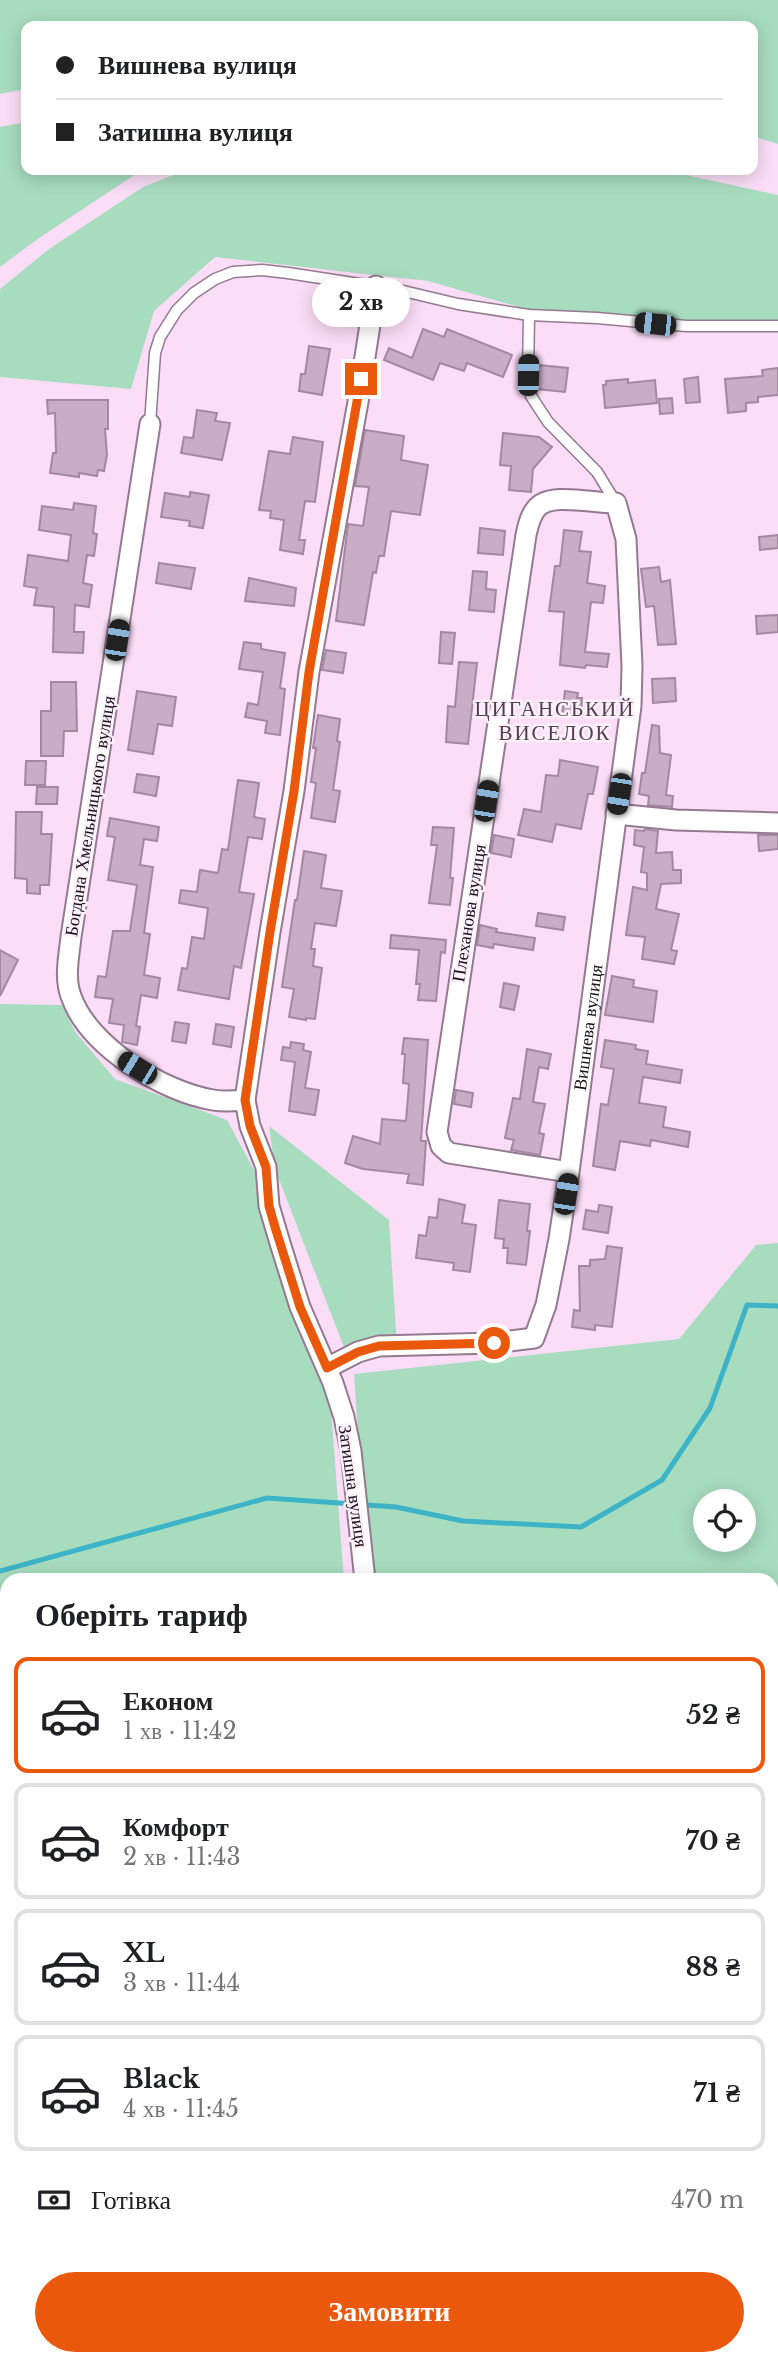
<!DOCTYPE html>
<html lang="uk">
<head>
<meta charset="utf-8">
<style>
  body { margin:0; font-family:"Libre Baskerville",serif; background:#f2f2f2; color:#202124; height:100vh; display:flex; flex-direction:column; font-size:26px; white-space:nowrap }
  * { box-sizing:border-box; margin:0 }
  p { font-size:23px; color:#757577 }
  .icon { flex:none; width:38px; height:38px; fill:none; stroke:currentColor; stroke-width:2; stroke-linecap:round; stroke-linejoin:round }
  .map { position:relative; flex:1; overflow:hidden }
  .panel { position:absolute; left:0px; top:1573px; width:779px; height:793px; display:flex; flex-direction:column; background:#fff; border-radius:21px 21px 0 0; box-shadow:0 4px 18px #0003 }
  .panel>* { flex:none }
  .guide { position:absolute; left:21px; top:21px; width:737px; height:154px; border-radius:14px; box-shadow:0 4px 18px #0003; display:grid; align-content:center; height:154px; padding:0 35px; background:#fff }
  .buttons { position:absolute; left:693px; top:1489px; display:grid; gap:14px }
  .buttons a { display:grid; place-items:center; width:63px; height:63px; border-radius:50%; background:#fff; box-shadow:0 4px 18px #0003; font-size:35px }
  .end { position:absolute; width:32px; height:32px; margin:-16px; border:9px solid #ea580c; background:#fff; box-shadow:0 0 0 4px #fff }
  .from { border-radius:50% }
  .bubble { position:absolute; height:49px; border-radius:24px; background:#fff; box-shadow:0 4px 18px #0003; font-size:23px; font-weight:700; line-height:49px; text-align:center }
  .car { position:absolute; width:21px; height:42px; margin:-21px -10px; border-radius:9px; box-shadow:0 0 5px 2px #0007; background:linear-gradient(#222 24%,#8ab4d8 0 40%,#222 0 76%,#8ab4d8 0 86%,#222 0) }
  .guide b { display:flex; align-items:center; gap:24px; height:66px; font-size:26px }
  .guide b+b { border-top:2px solid #e0e0e0 }
  .guide i { width:18px; height:18px; background:#202124 }
  ul { padding:0; list-style:none }
  li { display:flex; align-items:center; gap:21px; height:116px; margin:0 14px 10px; padding:0 21px; border:4px solid #e0e0e0; border-radius:14px }
  li div { flex:1 }
  li b { display:block; font-size:26px }
  li em { font-style:normal; font-weight:700 }
  li.active { border-color:#ea580c }
  li>.icon { width:63px; height:63px; stroke-width:1.5 }
  h2 { padding:0 35px; font-size:32px; line-height:84px }
  .pay { display:flex; align-items:center; gap:18px; height:77px; padding:0 35px; font-size:26px }
  .pay p { margin-inline-start:auto }
  .primary-button { display:flex; gap:14px; margin-top:auto; padding:14px 35px }
  .primary-button a { flex:1; height:80px; border-radius:42px; background:#ea580c; color:#fff; font-size:28px; font-weight:700; line-height:80px; text-align:center }
  .map>svg:first-child { display:block }
</style>
</head>
<body>
<div class="map">
<svg width="778" height="2365" viewBox="0 0 778 2365">
  <rect width="100%" height="100%" fill="#fbddf7"/>
  <path fill="#efd6df" d="M7,1812V2019H0V1813Z"/>
  <g fill="#a8dcbf" fill-rule="evenodd">
    <path d="M0,0H778V144L753,136L752,26H26V89L0,94Z"/>
    <path d="M26,122V170H142L39,238L0,267V127Z"/>
    <path d="M186,170H663L778,195V326L533,311L428,281L215,257L154,311L131,389L0,377V289L49,249L143,187Z"/>
    <path d="M0,1004L62,1005L76,1033L115,1079L227,1120L254,1170L329,1383L344,1580H7V1668L0,1671Z"/>
    <path d="M269,1126L389,1220L397,1347L347,1355L275,1169Z"/>
    <path d="M778,1243V2034H772V1580H368L354,1374L679,1339L756,1245ZM705,1502H744V1540H705Z"/>
  </g>
  <g fill="none" stroke-linecap="round" stroke-linejoin="round">
    <path stroke="#3db3c7" stroke-width="5" d="M0,1571L267,1498L396,1507L463,1521L581,1527L662,1480L710,1408L747,1305L778,1306"/>
  </g>
  <g fill="#c9acc6" stroke="#a388a0" stroke-width="2">
    <path d="M423,329L444,337L447,329L512,355L503,377L467,363L464,371L440,363L433,380L384,360L389,348L412,358Z"/>
    <path d="M309,346L330,349L322,395L299,391L301,374H305Z"/>
    <path d="M539,365L568,368L565,392L537,389Z"/>
    <path d="M778,368V395L758,397V402L746,403V411L728,413L725,379L763,376L762,370Z"/>
    <path d="M698,377L700,402L686,403L684,379Z"/>
    <path d="M628,379V383L655,380L657,403L605,408L603,385H606V381Z"/>
    <path d="M672,398L673,413L660,414L659,399Z"/>
    <path d="M47,400H108V429H105L107,455L104,471L98,470L97,476L79,473V477L50,473L53,453H56L55,413L48,414Z"/>
    <path d="M197,410L217,413L215,421L230,423L222,460L181,453L184,437L193,438Z"/>
    <path d="M365,430L404,436L401,460L428,465L420,515L391,511L384,556H379L376,573L373,572L364,625L336,621L348,524L363,526L369,487L355,486Z"/>
    <path d="M503,433L539,437L552,447L533,469L531,492L509,490L511,466L500,465Z"/>
    <path d="M293,437L323,442L315,502L305,501L299,540H305L303,554L280,550L284,520L270,518L271,511L259,510L269,451L290,454Z"/>
    <path d="M190,492L209,495L203,528L189,526L190,521L161,517L165,493L190,497Z"/>
    <path d="M74,503L96,506L93,533L97,534L94,556L87,555L83,583L92,585L89,607L75,605L74,632H84L83,653L53,652L54,607L34,605L37,588L24,586L28,555L68,561L71,535L39,530L42,506L73,510Z"/>
    <path d="M480,528L505,531L503,555L478,553Z"/>
    <path d="M564,530L582,532L579,551L591,552L587,583L605,586L603,603L591,602L585,652L609,654L607,667L586,665L585,668L560,665L564,612L549,611L555,566H560Z"/>
    <path d="M778,535V548L760,550L759,537Z"/>
    <path d="M159,563L195,568L191,589L156,583Z"/>
    <path d="M659,567L661,582L670,580L676,644L658,645L654,606L646,607L641,569Z"/>
    <path d="M473,571L487,572L486,589L496,590L494,612L469,610Z"/>
    <path d="M249,578L296,588L294,606L245,601Z"/>
    <path d="M778,615V632L757,634L756,616Z"/>
    <path d="M441,632L455,633L452,664L439,663Z"/>
    <path d="M244,642L261,644V649L285,653L280,688L285,689L280,735L265,733L267,721L245,717L248,703L258,705L263,672L239,669Z"/>
    <path d="M326,650L346,653L343,673L322,670Z"/>
    <path d="M459,662L477,663L468,744L446,742L448,706L455,707Z"/>
    <path d="M675,678L676,701L653,703L652,679Z"/>
    <path d="M51,682H76L77,731H64L63,756H41V711H51Z"/>
    <path d="M137,691L176,697L172,726L158,724L153,754L128,750Z"/>
    <path d="M565,691L578,693L577,698H582L581,717L562,715Z"/>
    <path d="M318,715L340,719L337,741L340,742L333,790L340,791L335,822L311,818L316,783L311,782L316,748H313Z"/>
    <path d="M652,725L659,726L660,753L671,755L666,795L673,796L672,807L648,805L649,796L639,794L642,773H645Z"/>
    <path d="M560,760L598,767L593,794H588L581,829L556,824L552,842L518,835L524,809L541,812L546,775L558,776Z"/>
    <path d="M26,761H46L45,785H25Z"/>
    <path d="M137,774L159,777L156,796L134,792Z"/>
    <path d="M238,780L259,783L254,817L265,819L262,839L248,837L239,892L254,894L241,968L234,966L229,999L178,990L182,968L187,969L192,937L204,939L208,908L179,903L181,890L197,892L200,870L218,873L222,849L228,850Z"/>
    <path d="M37,787H58L57,804H36Z"/>
    <path d="M16,812H42L41,834H52L49,885H40V894L27,893V879L15,878Z"/>
    <path d="M110,818L159,827L157,841L144,839L140,865L153,867L144,933L150,934L144,975L160,978L157,998L141,995L136,1026L140,1027L137,1045L122,1042L124,1025L109,1023L113,999L95,997L98,976L106,977L113,931H130L137,885L108,880L115,837L107,836Z"/>
    <path d="M433,827L454,828L450,878H453L450,905L429,903L437,845H431Z"/>
    <path d="M645,829L658,831L656,853L672,852L673,870H681V883L661,884L656,909L679,914L671,950L677,951L674,964L642,959L645,937L626,935L633,887L647,890V873L641,872L644,847L634,845L635,830L644,831Z"/>
    <path d="M494,835L514,839L511,857L491,853Z"/>
    <path d="M758,835H778V849L759,851Z"/>
    <path d="M304,851L326,855L321,888L342,891L336,926L315,923L311,949H315L313,966L322,968L315,1019L306,1018V1020L289,1017L294,989L282,987L295,900H297Z"/>
    <path d="M538,913L565,917L563,930L536,926Z"/>
    <path d="M480,925L497,929L496,932L535,938L533,950L494,944L493,948L477,945Z"/>
    <path d="M391,935L446,940L445,953L441,952L436,1001L418,1000L420,984H416L419,950L390,948Z"/>
    <path d="M0,950L18,960L0,996Z"/>
    <path d="M612,976L634,980L633,987L657,991L653,1022L605,1015Z"/>
    <path d="M504,983L519,986L514,1010L500,1007Z"/>
    <path d="M175,1022L189,1024L186,1043L172,1041Z"/>
    <path d="M216,1024L234,1027L231,1047L213,1044Z"/>
    <path d="M404,1038L428,1040L421,1141H426L423,1185L407,1183L409,1174L363,1169L345,1163L353,1136L380,1144L382,1119L406,1121L409,1084L403,1083L405,1054H402Z"/>
    <path d="M605,1040L636,1045L635,1049L648,1051L646,1064L682,1070L680,1083L643,1077L639,1103L666,1107L663,1127L690,1132L688,1147L651,1140L650,1146L620,1141L615,1170L593,1166L601,1104L608,1105L614,1069L601,1067Z"/>
    <path d="M291,1042L304,1044L303,1050L311,1052L305,1088L319,1090L315,1115L289,1111L295,1062L281,1060L283,1047L290,1048Z"/>
    <path d="M527,1049L551,1054L548,1069L539,1067L533,1102L545,1104L539,1133L544,1134L540,1155L511,1150L514,1140L505,1138L513,1098L520,1099Z"/>
    <path d="M456,1090L473,1093L471,1107L454,1104Z"/>
    <path d="M439,1199L465,1205L462,1223L476,1225L470,1272L453,1270L454,1263L416,1258L419,1235L426,1236L429,1217L437,1218Z"/>
    <path d="M499,1200L530,1204L527,1231H530L526,1265L507,1263L508,1248H503L504,1239L495,1238Z"/>
    <path d="M599,1205L612,1207L608,1233L583,1229L586,1210L598,1212Z"/>
    <path d="M607,1246L622,1248L612,1327L595,1325V1330L572,1327L574,1310L580,1311L579,1266H590V1260L605,1259Z"/>
  </g>
  <g fill="none" stroke-linecap="round" stroke-linejoin="round">
    <defs>
      <g id="lane">
        <path d="M529,315L528,375L531,396L548,422L597,472L616,503"/>
        <path d="M150,424L155,353L160,337L177,310L194,293L215,279L233,272L262,270L288,273L399,290L458,304L529,315L597,318L686,326H778"/>
        <path d="M1,2055L3,1955"/>
      </g>
      <g id="street">
        <path d="M150,424L71,937C69,956 64,978 71,996C88,1046 163,1092 213,1100C224,1102 235,1101 245,1100"/>
        <path d="M616,814L676,820L778,823"/>
        <path id="s1" d="M327,1368L358,1352L379,1346L494,1343L534,1338L546,1305L559,1239L569,1172L631,706L632,666L626,539L616,503C595,504 549,491 536,509C530,516 528,526 526,535L437,1132L441,1146L449,1153L569,1172"/>
        <path d="M365,1580L351,1451L344,1417L333,1383L300,1307L280,1243L269,1206L266,1167L250,1126L245,1100L270,932L294,791L309,672L358,402L376,286"/>
        <path d="M772,2047H778"/>
        <path d="M0,2055H7"/>
        <path d="M248,2365L249,2359"/>
        <path d="M738,2365V2359"/>
      </g>
    </defs>
    <use href="#lane" stroke="#947991" stroke-width="13"/>
    <use href="#street" stroke="#947991" stroke-width="23"/>
    <use href="#lane" stroke="#fff" stroke-width="10"/>
    <use href="#street" stroke="#fff" stroke-width="19"/>
  </g>
  <g fill="none" stroke-linecap="round" stroke-linejoin="round">
    <path stroke="#ea580c" stroke-width="9" d="M361,379L309,672L294,791L270,932L245,1100L250,1126L266,1167L269,1206L275,1227L300,1307L327,1368L358,1352L379,1346L494,1343"/>
  </g>
  <g text-anchor="middle" stroke-width="5" stroke-linejoin="round" paint-order="stroke">
    <g font-size="18" fill="#190f18" stroke="#fdf1fb">
      <text transform="translate(90 816) rotate(-81)" y="6">Богдана Хмельницького вулиця</text>
      <text transform="translate(469 913) rotate(-81)" y="6">Плеханова вулиця</text>
      <text dy="6" stroke="none"><textPath href="#s1" startOffset="528">Вишнева вулиця</textPath></text>
      <text transform="translate(353 1486) rotate(82)" y="6">Затишна вулиця</text>
    </g>
    <g font-size="21" letter-spacing="2" fill="#533c51" stroke="#fdf1fb">
      <text x="555" y="716">ЦИГАНСЬКИЙ<tspan x="555" dy="24">ВИСЕЛОК</tspan></text>
    </g>
  </g>
</svg>
<div class="buttons">
<a><svg class="icon" aria-label="locate" viewBox="0 0 24 24"><circle cx="12" cy="12" r="6"/><path d="M12 2v4M12 18v4M2 12h4M18 12h4"/></svg></a>
</div>
<i class="end from" style="left:494px;top:1343px"></i>
<i class="end" style="left:361px;top:379px"></i>
<div class="bubble" style="left:312px;top:278px;width:98px">2 хв</div>
<i class="car" style="left:655px;top:324px;rotate:276deg"></i>
<i class="car" style="left:528px;top:375px;rotate:1deg"></i>
<i class="car" style="left:117px;top:640px;rotate:9deg"></i>
<i class="car" style="left:619px;top:794px;rotate:189deg"></i>
<i class="car" style="left:486px;top:801px;rotate:9deg"></i>
<i class="car" style="left:137px;top:1068px;rotate:301deg"></i>
<i class="car" style="left:566px;top:1194px;rotate:9deg"></i>
<div class="guide">
<b><i class="from"></i>Вишнева вулиця</b>
<b><i></i>Затишна вулиця</b>
</div>
<section class="panel">
<h2>Оберіть тариф</h2>
<ul>
<li class="active"><svg class="icon" aria-label="car" viewBox="0 0 24 24"><path d="M5 17H2v-5l4-1 3-4h7l3 4 3 1v5h-3M9 17h6M6 11h13"/><circle cx="7" cy="17" r="2"/><circle cx="17" cy="17" r="2"/></svg><div><b>Економ</b><p>1 хв · 11:42</p></div><em>52 ₴</em></li>
<li><svg class="icon" aria-label="car" viewBox="0 0 24 24"><path d="M5 17H2v-5l4-1 3-4h7l3 4 3 1v5h-3M9 17h6M6 11h13"/><circle cx="7" cy="17" r="2"/><circle cx="17" cy="17" r="2"/></svg><div><b>Комфорт</b><p>2 хв · 11:43</p></div><em>70 ₴</em></li>
<li><svg class="icon" aria-label="car" viewBox="0 0 24 24"><path d="M5 17H2v-5l4-1 3-4h7l3 4 3 1v5h-3M9 17h6M6 11h13"/><circle cx="7" cy="17" r="2"/><circle cx="17" cy="17" r="2"/></svg><div><b>XL</b><p>3 хв · 11:44</p></div><em>88 ₴</em></li>
<li><svg class="icon" aria-label="car" viewBox="0 0 24 24"><path d="M5 17H2v-5l4-1 3-4h7l3 4 3 1v5h-3M9 17h6M6 11h13"/><circle cx="7" cy="17" r="2"/><circle cx="17" cy="17" r="2"/></svg><div><b>Black</b><p>4 хв · 11:45</p></div><em>71 ₴</em></li>
</ul>
<div class="pay"><svg class="icon" aria-label="cash" viewBox="0 0 24 24"><path d="M3 7h18v10H3z"/><circle cx="12" cy="12" r="2"/></svg>Готівка<p>470 m</p></div>
<div class="primary-button"><a>Замовити</a></div>
</section>
</div>
</body>
</html>
